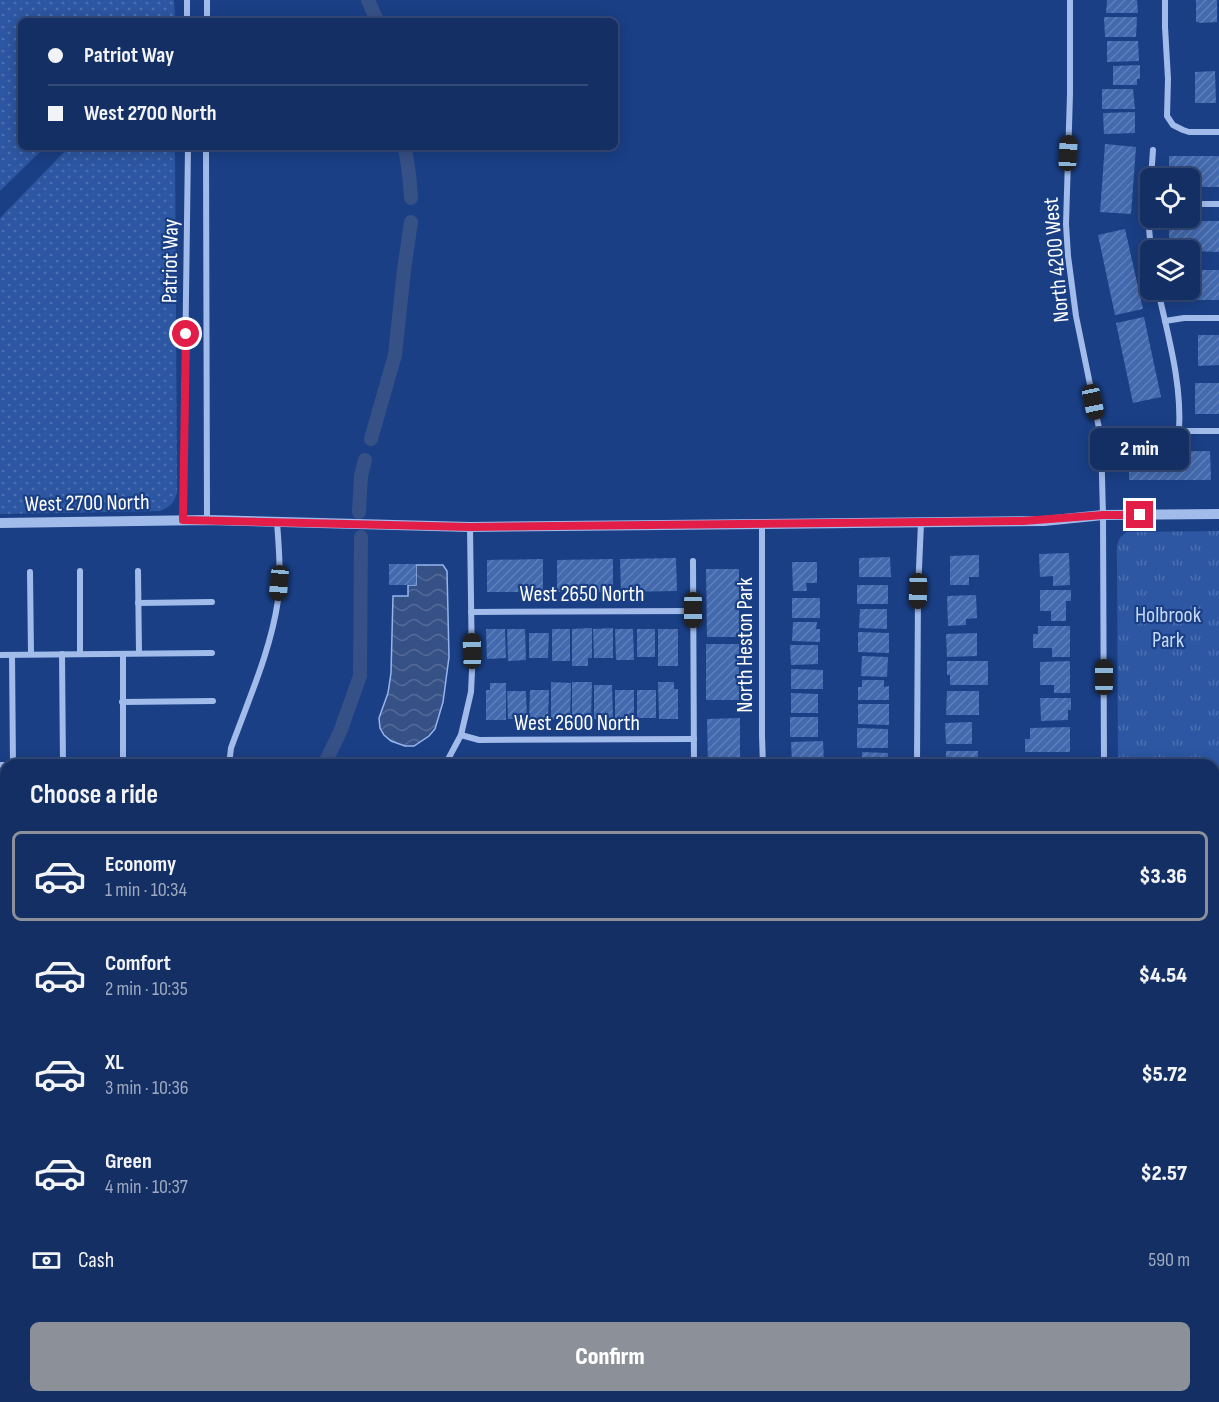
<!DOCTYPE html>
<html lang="en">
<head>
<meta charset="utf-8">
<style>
  body { margin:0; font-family:"Sofia Sans Condensed",sans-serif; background:#213b6d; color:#f1f3f6; height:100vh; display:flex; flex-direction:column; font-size:22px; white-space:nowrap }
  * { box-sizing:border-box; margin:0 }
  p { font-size:20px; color:#9da9bf }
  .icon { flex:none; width:33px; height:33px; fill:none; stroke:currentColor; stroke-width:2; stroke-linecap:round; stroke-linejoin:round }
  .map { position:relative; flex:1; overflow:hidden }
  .panel { position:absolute; left:0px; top:759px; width:1220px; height:644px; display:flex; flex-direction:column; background:#142f64; border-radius:18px 18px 0 0; box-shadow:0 3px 15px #0003,0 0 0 2px #334a78 }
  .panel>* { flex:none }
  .top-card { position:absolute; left:18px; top:18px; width:600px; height:132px; border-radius:9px; box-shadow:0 3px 15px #0003,0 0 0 2px #334a78; display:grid; align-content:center; height:132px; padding:0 30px; background:#142f64 }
  .buttons { position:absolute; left:1140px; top:168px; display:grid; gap:12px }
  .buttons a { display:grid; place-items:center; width:60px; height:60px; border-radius:9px; background:#142f64; box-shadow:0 3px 15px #0003,0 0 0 2px #334a78; font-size:30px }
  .end { position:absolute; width:27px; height:27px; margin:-14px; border:8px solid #e11d48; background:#fff; box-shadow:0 0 0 3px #fff }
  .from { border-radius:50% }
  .bubble { position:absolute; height:42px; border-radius:9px; background:#142f64; box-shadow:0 3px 15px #0003,0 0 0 2px #334a78; font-size:20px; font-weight:800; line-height:42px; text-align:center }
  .car { position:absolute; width:18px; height:36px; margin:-18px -9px; border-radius:8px; box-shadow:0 0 4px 2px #0007; background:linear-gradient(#222 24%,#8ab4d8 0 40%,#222 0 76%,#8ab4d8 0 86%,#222 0) }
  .top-card b { display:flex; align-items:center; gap:21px; height:57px; font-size:22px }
  .top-card b+b { border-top:2px solid #334a78 }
  .top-card i { width:15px; height:15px; background:#f1f3f6 }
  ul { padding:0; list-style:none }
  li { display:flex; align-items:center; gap:18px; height:90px; margin:0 12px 9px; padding:0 18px; border:3px solid transparent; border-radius:9px }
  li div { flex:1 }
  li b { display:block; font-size:22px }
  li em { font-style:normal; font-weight:800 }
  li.on { border-color:#8c9099 }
  li>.icon { width:54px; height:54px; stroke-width:1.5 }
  h2 { padding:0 30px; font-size:27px; line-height:72px }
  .pay { display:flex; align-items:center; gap:15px; height:66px; padding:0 30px; font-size:22px }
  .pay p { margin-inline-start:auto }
  .cta { display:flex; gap:12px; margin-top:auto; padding:12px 30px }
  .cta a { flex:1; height:69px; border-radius:9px; background:#8c9099; color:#fff; font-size:24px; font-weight:800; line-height:69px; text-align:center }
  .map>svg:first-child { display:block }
</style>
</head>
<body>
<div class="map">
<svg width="1219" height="1402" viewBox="0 0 1219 1402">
  <defs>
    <pattern id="grass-dots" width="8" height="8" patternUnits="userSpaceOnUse" patternTransform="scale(1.5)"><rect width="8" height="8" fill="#2d57a3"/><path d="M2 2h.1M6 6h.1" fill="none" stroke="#4c70b1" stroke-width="1.8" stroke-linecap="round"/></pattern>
    <pattern id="park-tufts" width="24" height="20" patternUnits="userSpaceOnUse" patternTransform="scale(1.5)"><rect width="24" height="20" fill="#2d57a3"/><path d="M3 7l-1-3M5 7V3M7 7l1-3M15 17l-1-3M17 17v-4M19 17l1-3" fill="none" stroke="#4c70b1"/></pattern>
    <pattern id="water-waves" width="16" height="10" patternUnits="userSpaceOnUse" patternTransform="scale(1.5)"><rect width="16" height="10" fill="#365186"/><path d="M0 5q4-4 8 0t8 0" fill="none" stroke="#546b98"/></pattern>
    <pattern id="building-hatch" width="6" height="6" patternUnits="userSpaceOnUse" patternTransform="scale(1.5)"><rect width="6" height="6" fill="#4369ae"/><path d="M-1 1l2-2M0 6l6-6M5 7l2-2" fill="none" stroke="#5f80ba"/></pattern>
  </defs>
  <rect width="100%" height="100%" fill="#1a3f85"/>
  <g fill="url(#grass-dots)">
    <path d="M0,0H174L175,21H21V147H45L0,191Z"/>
    <path d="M69,147H175L177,493C174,503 170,507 160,511L0,514V218Z"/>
  </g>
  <path fill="url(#park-tufts)" d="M1219,531V1155L1214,1150V765H1118L1117,564C1117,551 1114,539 1127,532Z"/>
  <path fill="url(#water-waves)" stroke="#94b5ee" stroke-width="1.5" d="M416,565H443L447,571L449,657L443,702L435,729L429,736L414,746H405L391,741L384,735L380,728L379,718L388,693L391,673L393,596H408V585H416Z"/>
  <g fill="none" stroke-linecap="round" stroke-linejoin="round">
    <g stroke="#365186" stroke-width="14">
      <path d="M368,0L377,21"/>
      <path d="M405,147L409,174L411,198"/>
      <path d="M371,439L395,355L404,270L411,222"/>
      <path d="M359,512L361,476L365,460"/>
      <path d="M324,765L340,732L360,676L361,537"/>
      <path d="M458,1396L461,1402"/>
    </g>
  </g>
  <g fill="url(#building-hatch)">
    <path d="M1107,0H1137L1138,13H1106Z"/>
    <path d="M1196,0H1217V22L1199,23V22H1196Z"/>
    <path d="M1104,17H1137L1136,37H1105Z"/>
    <path d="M1107,41H1138L1139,61L1107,62Z"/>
    <path d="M1140,65V79H1137V85H1113V66Z"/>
    <path d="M1215,71L1216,103H1195V72Z"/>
    <path d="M1102,89H1133L1135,109H1102Z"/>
    <path d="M1135,112V133L1104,134L1103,113Z"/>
    <path d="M1105,144L1136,147L1131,214L1100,212Z"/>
    <path d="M1169,156H1219V187H1190V178H1169Z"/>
    <path d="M1169,221H1219V252L1169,250Z"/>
    <path d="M1125,229L1143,309L1115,315L1098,235Z"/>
    <rect x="1197" y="270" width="22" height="30"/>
    <path d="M1144,317L1161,397L1133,403L1116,323Z"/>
    <path d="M1198,335H1219V365L1198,366Z"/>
    <rect x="1195" y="383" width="24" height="31"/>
    <path d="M1210,451L1211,480H1129V452Z"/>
    <path d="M1069,553L1070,585L1053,586V576L1040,577L1039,554Z"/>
    <path d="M979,555V577H969V585H950V556Z"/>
    <path d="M890,557L891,577H859V558Z"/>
    <path d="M676,558L677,591L621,592L620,559Z"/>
    <path d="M543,559V592H487V560Z"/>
    <path d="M613,559V592H557V560Z"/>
    <path d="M792,562H817V583H806L807,591H793Z"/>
    <rect x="389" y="564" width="27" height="21"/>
    <path d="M706,569H739V637H707Z"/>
    <rect x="857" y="585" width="31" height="19"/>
    <path d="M1040,590H1071V601H1066V621H1051V611H1040Z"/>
    <path d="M976,595L977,618L966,619V625L948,626L947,596Z"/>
    <rect x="792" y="598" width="28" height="20"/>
    <path d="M860,609H887V629L859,628Z"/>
    <path d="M793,622H817L816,629H820V642L792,641Z"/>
    <path d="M1038,626H1070V657H1052V648H1033V634H1038Z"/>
    <path d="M592,628V658H588V666H572V629Z"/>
    <path d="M613,628V658H594L593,629Z"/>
    <path d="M486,629H505L506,658L487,659Z"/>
    <path d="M507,629H525L526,660L508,661Z"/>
    <rect x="552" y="629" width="18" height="32"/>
    <path d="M615,629H633L634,660H616Z"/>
    <rect x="637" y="629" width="18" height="28"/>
    <rect x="658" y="629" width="20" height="37"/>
    <path d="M858,632L889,633V653L858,652Z"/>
    <path d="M529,633H549L548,658H529Z"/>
    <path d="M977,633V656L947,657L946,634Z"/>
    <rect x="706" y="644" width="33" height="56"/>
    <path d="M790,645H818V664L791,665Z"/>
    <path d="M862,656L888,657L887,677L861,676Z"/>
    <path d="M947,661H988V685H950V675H947Z"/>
    <path d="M1070,661V693H1054V685H1040V662Z"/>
    <path d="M791,669L823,670V689H791Z"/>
    <path d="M862,680H884V687L889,686V700H858V687H862Z"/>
    <path d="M551,682L571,683L570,720L551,719Z"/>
    <path d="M572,682H592L591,719H572Z"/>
    <path d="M658,682H674V689H678V719H659Z"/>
    <path d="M490,683H506V720H486V690H490Z"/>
    <path d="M594,685H612L613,719H594Z"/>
    <path d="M530,690H549L548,720H529Z"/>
    <rect x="615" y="690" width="19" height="29"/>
    <rect x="637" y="690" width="19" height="28"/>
    <path d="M507,691H526L527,719H508Z"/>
    <path d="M947,691H979V715H946Z"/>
    <path d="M791,693L818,694V713H791Z"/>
    <path d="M1040,698H1071V710H1068V720L1041,721Z"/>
    <path d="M858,704H889V725L858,724Z"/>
    <rect x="790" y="717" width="28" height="20"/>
    <path d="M740,718V765H708L707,719Z"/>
    <path d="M972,722V744H946L945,723Z"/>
    <path d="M1070,727V752H1025V739H1030V728Z"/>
    <path d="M857,728L888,729V748H857Z"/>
    <path d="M823,741L824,761L792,762L791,742Z"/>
    <rect x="946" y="751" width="32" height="14"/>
    <path d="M862,752L888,753V765H862Z"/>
    <rect x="557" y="758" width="14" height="7"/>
    <path d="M380,759L396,765H378Z"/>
    <rect x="538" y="759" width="15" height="6"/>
    <path d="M607,759V765H592V760Z"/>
    <rect x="610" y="759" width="15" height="6"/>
    <path d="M628,759L643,760V765H628Z"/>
    <rect x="664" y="759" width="16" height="6"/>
    <rect x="1041" y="759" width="30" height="6"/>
    <rect x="503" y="760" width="14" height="5"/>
    <path d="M575,760H590L589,765H575Z"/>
    <rect x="466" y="761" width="15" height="4"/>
    <rect x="484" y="761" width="15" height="4"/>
    <path d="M521,762L535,763V765H521Z"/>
    <path d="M646,762H660L661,765H646Z"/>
    <path d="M1214,1201L1219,1204L1214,1215Z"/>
    <rect x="1156" y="1396" width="27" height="6"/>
  </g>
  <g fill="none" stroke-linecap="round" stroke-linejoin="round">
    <g stroke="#a1bbeb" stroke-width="6">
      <path d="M187,0V21"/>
      <path d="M1070,0V94L1066,224L1068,256L1076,316L1101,438L1103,515L1104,765"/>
      <path d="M1165,0V27L1168,79L1167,116L1173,125L1183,130L1189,132H1219"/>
      <path d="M207,21V0"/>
      <path d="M206,147L207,520"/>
      <path d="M1151,178L1153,150"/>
      <path d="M1150,181L1149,228L1151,250"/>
      <path d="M1190,204H1219"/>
      <path d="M1158,290C1168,336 1182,383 1179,431"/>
      <path d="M1165,321L1184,318H1219"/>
      <path d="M1131,431H1219"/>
      <path d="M183,520L188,147"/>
      <path d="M762,525V736L763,765"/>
      <path d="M693,561L694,765"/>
      <path d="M80,571V654"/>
      <path d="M138,571L139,653"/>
      <path d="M30,572L31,654"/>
      <path d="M138,603L212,602"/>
      <path d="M471,612L693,611"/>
      <path d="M62,654L63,765"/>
      <path d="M0,655L212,653"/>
      <path d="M12,655L13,765"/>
      <path d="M122,702L213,701"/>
      <path d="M461,735L479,740L694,739"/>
      <path d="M123,764V654"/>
      <path d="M0,765H7"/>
      <path d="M32,765L229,763"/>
      <path d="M229,765L231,748C248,701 271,650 278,600C281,573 279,548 277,522"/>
      <path d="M445,765L461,735L471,692L472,671L470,527"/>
      <path d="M917,765L918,591L921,523"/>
      <path d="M0,857H6"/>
      <path d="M1214,1170L1219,1174"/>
      <path d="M1214,1294L1219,1295"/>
      <path d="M367,1396L369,1402"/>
      <path d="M500,1396L503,1402"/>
      <path d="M895,1396V1402"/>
      <path d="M1130,1396L1131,1402"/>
    </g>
    <path stroke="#a1bbeb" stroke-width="10" d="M0,523L207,520L470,527L1044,521L1103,515L1219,514"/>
  </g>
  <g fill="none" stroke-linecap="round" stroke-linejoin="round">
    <path stroke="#e11d48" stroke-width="8" d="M186,334L183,520L470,527L1023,521L1103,515H1140"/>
  </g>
  <g text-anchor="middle" stroke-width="4.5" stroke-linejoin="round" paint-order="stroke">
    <g font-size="22" fill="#fff" stroke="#1a3f85">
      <text transform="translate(1055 260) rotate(-95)" y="8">North 4200 West</text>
      <text transform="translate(169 261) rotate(-89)" y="8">Patriot Way</text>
      <text transform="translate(87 502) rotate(-1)" y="8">West 2700 North</text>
      <text x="582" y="601">West 2650 North</text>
      <text transform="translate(744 645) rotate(-90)" y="8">North Heston Park</text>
      <text x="577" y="730">West 2600 North</text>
    </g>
    <g font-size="22" fill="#c6d8f8" stroke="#1a3f85">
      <text x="1168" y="622">Holbrook<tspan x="1168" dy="25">Park</tspan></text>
    </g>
  </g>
</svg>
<div class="buttons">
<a><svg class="icon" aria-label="locate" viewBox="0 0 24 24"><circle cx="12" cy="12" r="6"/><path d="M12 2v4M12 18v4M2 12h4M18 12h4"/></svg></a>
<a><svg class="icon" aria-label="layers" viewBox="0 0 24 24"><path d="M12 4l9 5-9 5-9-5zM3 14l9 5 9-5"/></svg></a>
</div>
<i class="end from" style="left:186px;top:334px"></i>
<i class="end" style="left:1140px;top:515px"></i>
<div class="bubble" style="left:1090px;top:428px;width:99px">2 min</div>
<i class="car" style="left:1068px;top:153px;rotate:3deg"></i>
<i class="car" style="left:1093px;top:402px;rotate:168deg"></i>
<i class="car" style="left:279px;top:583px;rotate:185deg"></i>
<i class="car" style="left:918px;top:591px;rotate:181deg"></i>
<i class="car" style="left:693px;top:610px;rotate:180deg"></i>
<i class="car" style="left:472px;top:651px;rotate:359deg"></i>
<i class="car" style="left:1104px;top:677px;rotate:0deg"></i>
<div class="top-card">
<b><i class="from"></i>Patriot Way</b>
<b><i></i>West 2700 North</b>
</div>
<section class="panel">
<h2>Choose a ride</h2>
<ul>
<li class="on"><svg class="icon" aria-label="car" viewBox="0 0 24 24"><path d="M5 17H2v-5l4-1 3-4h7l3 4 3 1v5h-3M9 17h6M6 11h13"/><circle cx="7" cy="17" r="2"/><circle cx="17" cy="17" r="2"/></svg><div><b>Economy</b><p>1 min · 10:34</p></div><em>$3.36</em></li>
<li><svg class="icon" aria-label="car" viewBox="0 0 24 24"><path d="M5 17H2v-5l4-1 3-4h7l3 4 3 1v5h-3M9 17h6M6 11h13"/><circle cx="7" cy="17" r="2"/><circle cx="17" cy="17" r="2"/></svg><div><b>Comfort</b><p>2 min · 10:35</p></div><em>$4.54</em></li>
<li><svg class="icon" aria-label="car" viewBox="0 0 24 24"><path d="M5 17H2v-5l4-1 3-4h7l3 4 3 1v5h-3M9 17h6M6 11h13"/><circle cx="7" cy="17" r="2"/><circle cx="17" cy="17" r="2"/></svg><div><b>XL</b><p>3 min · 10:36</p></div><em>$5.72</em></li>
<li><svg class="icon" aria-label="car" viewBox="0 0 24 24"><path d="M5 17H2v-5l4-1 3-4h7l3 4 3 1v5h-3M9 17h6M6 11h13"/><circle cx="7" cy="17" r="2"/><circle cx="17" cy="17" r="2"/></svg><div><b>Green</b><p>4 min · 10:37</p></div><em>$2.57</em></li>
</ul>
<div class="pay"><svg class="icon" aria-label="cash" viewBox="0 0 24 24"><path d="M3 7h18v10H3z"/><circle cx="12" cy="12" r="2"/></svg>Cash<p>590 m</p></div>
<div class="cta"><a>Confirm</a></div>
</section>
</div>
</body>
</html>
